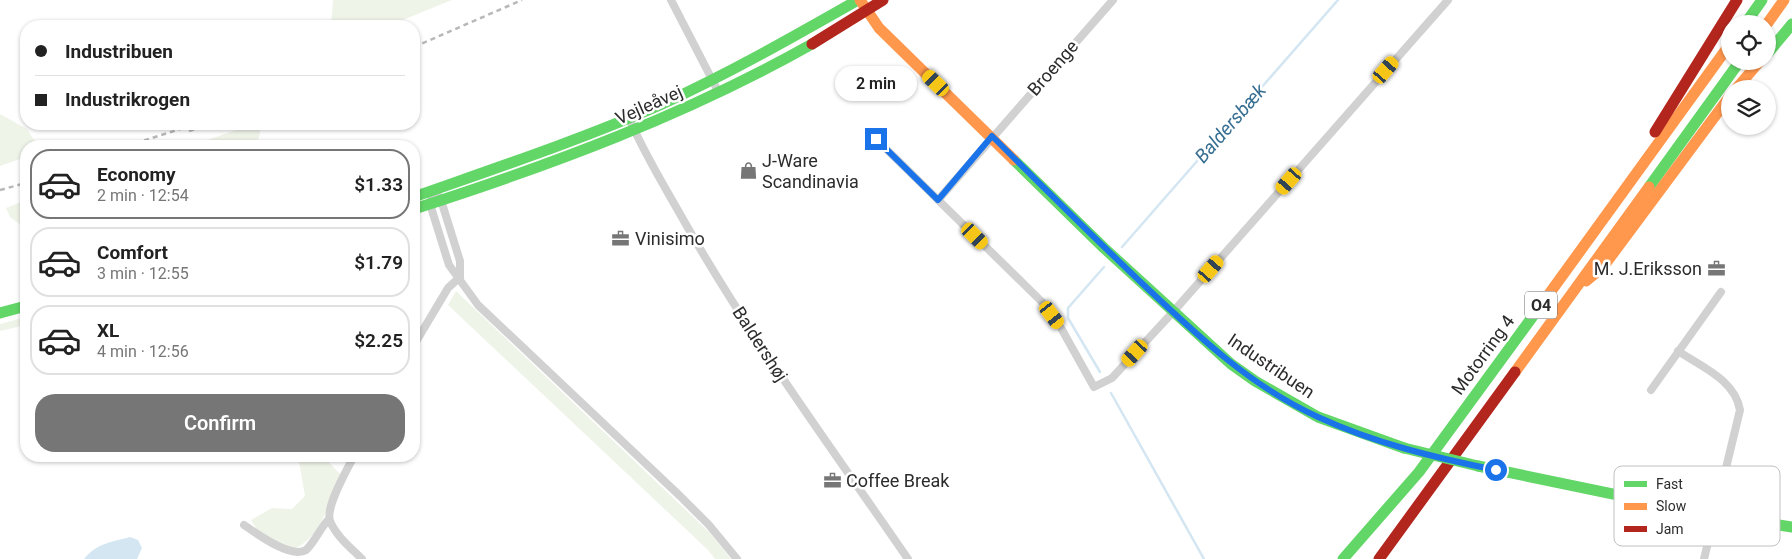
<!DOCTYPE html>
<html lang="en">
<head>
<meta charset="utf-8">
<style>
  body { margin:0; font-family:Roboto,sans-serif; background:#f2f2f2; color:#222; height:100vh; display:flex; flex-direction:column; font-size:19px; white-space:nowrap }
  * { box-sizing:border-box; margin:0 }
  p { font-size:16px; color:#767676 }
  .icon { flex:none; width:28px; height:28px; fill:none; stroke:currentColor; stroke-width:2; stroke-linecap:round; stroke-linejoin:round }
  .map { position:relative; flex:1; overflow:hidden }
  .drawer { position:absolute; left:20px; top:140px; width:400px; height:322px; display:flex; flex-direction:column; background:#fff; border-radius:20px; box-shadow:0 1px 4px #0004 }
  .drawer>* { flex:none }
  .top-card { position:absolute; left:20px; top:20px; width:400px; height:110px; border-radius:20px; box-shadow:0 1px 4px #0004; display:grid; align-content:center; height:110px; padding:0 15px; background:#fff }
  .controls { position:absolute; left:1721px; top:15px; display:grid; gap:10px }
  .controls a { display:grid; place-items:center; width:55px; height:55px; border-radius:50%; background:#fff; box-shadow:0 1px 4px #0004; font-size:25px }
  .end { position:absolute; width:22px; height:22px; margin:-11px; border:6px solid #1a73e8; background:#fff; box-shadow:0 0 0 2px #fff }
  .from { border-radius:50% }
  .bubble { position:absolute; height:35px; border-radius:18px; background:#fff; box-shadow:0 1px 4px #0004; font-size:16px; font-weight:600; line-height:35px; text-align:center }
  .car { position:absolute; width:15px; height:30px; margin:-15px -8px; border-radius:6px; box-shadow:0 0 4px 1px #0007; background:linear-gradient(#f5c518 24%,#345 0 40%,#f5c518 0 76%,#345 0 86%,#f5c518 0) }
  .top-card b { display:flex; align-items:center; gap:18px; height:48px; font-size:19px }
  .top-card b+b { border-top:1px solid #e0e0e0 }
  .top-card i { width:12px; height:12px; background:#222 }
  ul { padding:9px 0 0; list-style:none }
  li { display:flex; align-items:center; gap:15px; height:70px; margin:0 10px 8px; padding:0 5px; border:2px solid #e0e0e0; border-radius:20px }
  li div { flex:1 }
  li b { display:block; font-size:19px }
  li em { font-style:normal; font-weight:600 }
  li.on { border-color:#767676 }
  li>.icon { width:45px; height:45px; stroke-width:1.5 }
  .primary-button { display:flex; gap:10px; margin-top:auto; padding:10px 15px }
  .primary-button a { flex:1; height:58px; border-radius:20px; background:#767676; color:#fff; font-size:20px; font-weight:600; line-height:58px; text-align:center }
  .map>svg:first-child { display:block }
</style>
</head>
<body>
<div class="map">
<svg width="1792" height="559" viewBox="0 0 1792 559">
  <rect width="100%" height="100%" fill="#fff"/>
  <g fill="#eff4e9">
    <path d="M333,0H452L388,26H331Z"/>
    <path d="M0,114L27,129L38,146H26V157L0,166Z"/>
    <path d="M253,124H258C262,132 259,139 255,146H191Z"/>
    <path d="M26,200V225L22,226L10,217L6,208Z"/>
    <path d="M456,291L711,534L731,559H715L708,550L448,305Z"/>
    <path d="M26,317V325L0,331V324Z"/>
    <path d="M298,456H323L340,474C330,501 321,540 291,550L257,530L251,520L272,508L292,509L305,496Z"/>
  </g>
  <path fill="#d4e6f2" d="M130,537L138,540L142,548L137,559H84C97,543 112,542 130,537Z"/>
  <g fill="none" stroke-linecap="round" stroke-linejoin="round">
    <g stroke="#d4e6f2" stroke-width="2.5">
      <path d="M1122,247L1338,0"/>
      <path d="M1100,372L1068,318V308L1104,267"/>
      <path d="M1111,393L1204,559"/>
    </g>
    <g stroke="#d1d1d1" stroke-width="8">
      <path d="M671,0L719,93"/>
      <path d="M629,118C645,156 668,192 688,228C754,343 833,450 908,559"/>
      <path d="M872,135L1042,302L1061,328L1094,387L1112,378L1173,312L1448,0"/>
      <path d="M434,190L430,204L449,265L478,305L680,496L709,525L737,559"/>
      <path d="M440,197L460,261V277"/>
      <path d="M938,200L1113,0"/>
      <path d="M414,345L448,288L460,277"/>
      <path d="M1678,351C1702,367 1735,380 1740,410L1704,559"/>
      <path d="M1651,390L1721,292"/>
      <path d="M354,456C347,470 325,507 330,521C336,536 351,548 362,559"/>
      <path d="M244,525C257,534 291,559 306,550C315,542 320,528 329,519"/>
    </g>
    <g stroke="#63d668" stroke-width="11">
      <path d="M1745,24L1762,0"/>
      <path d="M1768,53L1792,24"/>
      <path d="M1014,160L1104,248L1231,364L1255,381L1318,417L1404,448"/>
      <path d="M1649,187L1740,61"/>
      <path d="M414,197C496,168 580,140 660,105C728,74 793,37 858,0"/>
      <path d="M414,209C551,165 686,115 812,44"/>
      <path d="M0,313L26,306"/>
      <path d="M1478,466L1714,515L1792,527"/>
      <path d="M1343,559L1419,472L1536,312"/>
    </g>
    <g stroke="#ff974d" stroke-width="11">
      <path d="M860,0L879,28L1014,160"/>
      <path d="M1767,24L1784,0"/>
      <path d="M1736,89L1760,61"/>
      <path d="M1586,281L1603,267L1730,96"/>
      <path d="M1536,312L1730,44"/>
      <path d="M1515,372L1649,187"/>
    </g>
    <g stroke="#b3261e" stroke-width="11">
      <path d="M812,44L883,0"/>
      <path d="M1655,132L1737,0"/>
      <path d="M1379,559L1515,372"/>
    </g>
    <g stroke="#b8b8b8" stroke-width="2.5" stroke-dasharray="5 4" stroke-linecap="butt">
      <path d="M414,47L522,0"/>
      <path d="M189,131L211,124"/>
      <path d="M127,146L196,124"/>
      <path d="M0,190L26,183"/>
    </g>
    <path stroke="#63d668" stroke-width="11" d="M1404,448L1478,466"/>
  </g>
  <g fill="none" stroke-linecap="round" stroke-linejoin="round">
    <path stroke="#1a73e8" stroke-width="6" d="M876,139L938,200L992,136C1043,187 1094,238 1147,288C1199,337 1252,387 1318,417C1374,443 1436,458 1496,470"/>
  </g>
  <defs>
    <symbol id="shop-bare" viewBox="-9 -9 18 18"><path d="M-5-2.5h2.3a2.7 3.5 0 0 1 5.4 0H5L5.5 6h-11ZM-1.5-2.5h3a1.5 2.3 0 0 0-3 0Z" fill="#767676" stroke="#fff" stroke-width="2.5" paint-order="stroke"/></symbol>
    <symbol id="office-bare" viewBox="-9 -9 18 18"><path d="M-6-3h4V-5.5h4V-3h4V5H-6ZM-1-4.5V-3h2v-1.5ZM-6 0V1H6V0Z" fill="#767676" stroke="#fff" stroke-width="2.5" paint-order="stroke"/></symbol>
  </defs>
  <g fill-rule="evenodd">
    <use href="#shop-bare" x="736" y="158" width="25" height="25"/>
    <use href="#office-bare" x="608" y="226" width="25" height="25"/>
    <use href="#office-bare" x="1704" y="256" width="25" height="25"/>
    <use href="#office-bare" x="820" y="468" width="25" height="25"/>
  </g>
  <g text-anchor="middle" stroke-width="5" stroke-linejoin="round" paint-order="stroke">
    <rect fill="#fff" stroke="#6b6b6b" stroke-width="1" x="1525" y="291.5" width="32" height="27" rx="4"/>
    <g font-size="16" font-weight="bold" fill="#2c2c2c">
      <text x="1541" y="311">O4</text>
    </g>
    <g font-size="18" fill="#2c2c2c" stroke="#fff">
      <text transform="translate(1053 68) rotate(-49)" y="6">Broenge</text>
      <text transform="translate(649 105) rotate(-24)" y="6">Vejleåvej</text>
      <text transform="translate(760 344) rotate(57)" y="6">Baldershøj</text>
      <text transform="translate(1483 355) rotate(-54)" y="6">Motorring 4</text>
      <text transform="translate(1271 366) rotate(34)" y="6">Industribuen</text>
    </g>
    <g font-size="18" fill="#2c2c2c" stroke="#fff" text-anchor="start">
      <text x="762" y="167">J-Ware<tspan x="762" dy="21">Scandinavia</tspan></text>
      <text x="635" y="245">Vinisimo</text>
      <text x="1702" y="275" text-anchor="end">M. J.Eriksson</text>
      <text x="846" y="487">Coffee Break</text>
    </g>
    <g font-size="19" font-style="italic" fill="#366e92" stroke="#fff">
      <text transform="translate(1230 123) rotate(-49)" y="7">Baldersbæk</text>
    </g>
  </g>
  <rect x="1614" y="466" width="166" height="80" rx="8" fill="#fff" stroke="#c0c0c0" stroke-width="1"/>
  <rect x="1624" y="481" width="23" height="6" fill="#63d668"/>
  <rect x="1624" y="503" width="23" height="7" fill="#ff974d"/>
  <rect x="1624" y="526" width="23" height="6" fill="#b3261e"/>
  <g font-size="14" fill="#2c2c2c">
    <text x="1656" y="489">Fast</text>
    <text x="1656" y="511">Slow</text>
    <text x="1656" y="534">Jam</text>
  </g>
</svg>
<div class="controls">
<a><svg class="icon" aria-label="locate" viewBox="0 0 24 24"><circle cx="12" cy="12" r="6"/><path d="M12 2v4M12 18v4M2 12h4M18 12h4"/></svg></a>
<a><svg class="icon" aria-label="layers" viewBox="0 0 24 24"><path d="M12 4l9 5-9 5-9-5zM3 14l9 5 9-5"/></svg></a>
</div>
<i class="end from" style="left:1496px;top:470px"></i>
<i class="end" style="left:876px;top:139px"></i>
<div class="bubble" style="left:835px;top:66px;width:82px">2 min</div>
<i class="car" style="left:1386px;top:70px;rotate:41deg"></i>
<i class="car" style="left:936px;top:83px;rotate:314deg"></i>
<i class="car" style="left:1289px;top:181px;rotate:221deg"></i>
<i class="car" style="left:975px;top:236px;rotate:135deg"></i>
<i class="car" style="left:1211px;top:269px;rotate:41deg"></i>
<i class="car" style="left:1052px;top:315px;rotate:143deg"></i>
<i class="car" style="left:1135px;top:353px;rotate:222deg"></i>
<div class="top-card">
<b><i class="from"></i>Industribuen</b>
<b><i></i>Industrikrogen</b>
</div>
<section class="drawer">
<ul>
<li class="on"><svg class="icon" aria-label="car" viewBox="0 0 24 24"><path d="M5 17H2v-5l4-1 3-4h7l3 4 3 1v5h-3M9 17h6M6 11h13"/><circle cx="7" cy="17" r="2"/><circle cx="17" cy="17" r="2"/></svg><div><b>Economy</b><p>2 min · 12:54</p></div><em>$1.33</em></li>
<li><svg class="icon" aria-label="car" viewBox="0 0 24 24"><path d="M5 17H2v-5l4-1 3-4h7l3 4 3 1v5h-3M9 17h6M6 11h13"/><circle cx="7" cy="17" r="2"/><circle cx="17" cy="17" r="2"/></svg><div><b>Comfort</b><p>3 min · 12:55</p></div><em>$1.79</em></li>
<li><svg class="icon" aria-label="car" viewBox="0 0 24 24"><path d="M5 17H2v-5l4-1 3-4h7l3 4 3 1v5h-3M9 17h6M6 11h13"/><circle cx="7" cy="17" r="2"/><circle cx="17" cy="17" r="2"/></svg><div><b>XL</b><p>4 min · 12:56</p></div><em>$2.25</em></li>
</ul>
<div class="primary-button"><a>Confirm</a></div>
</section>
</div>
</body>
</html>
